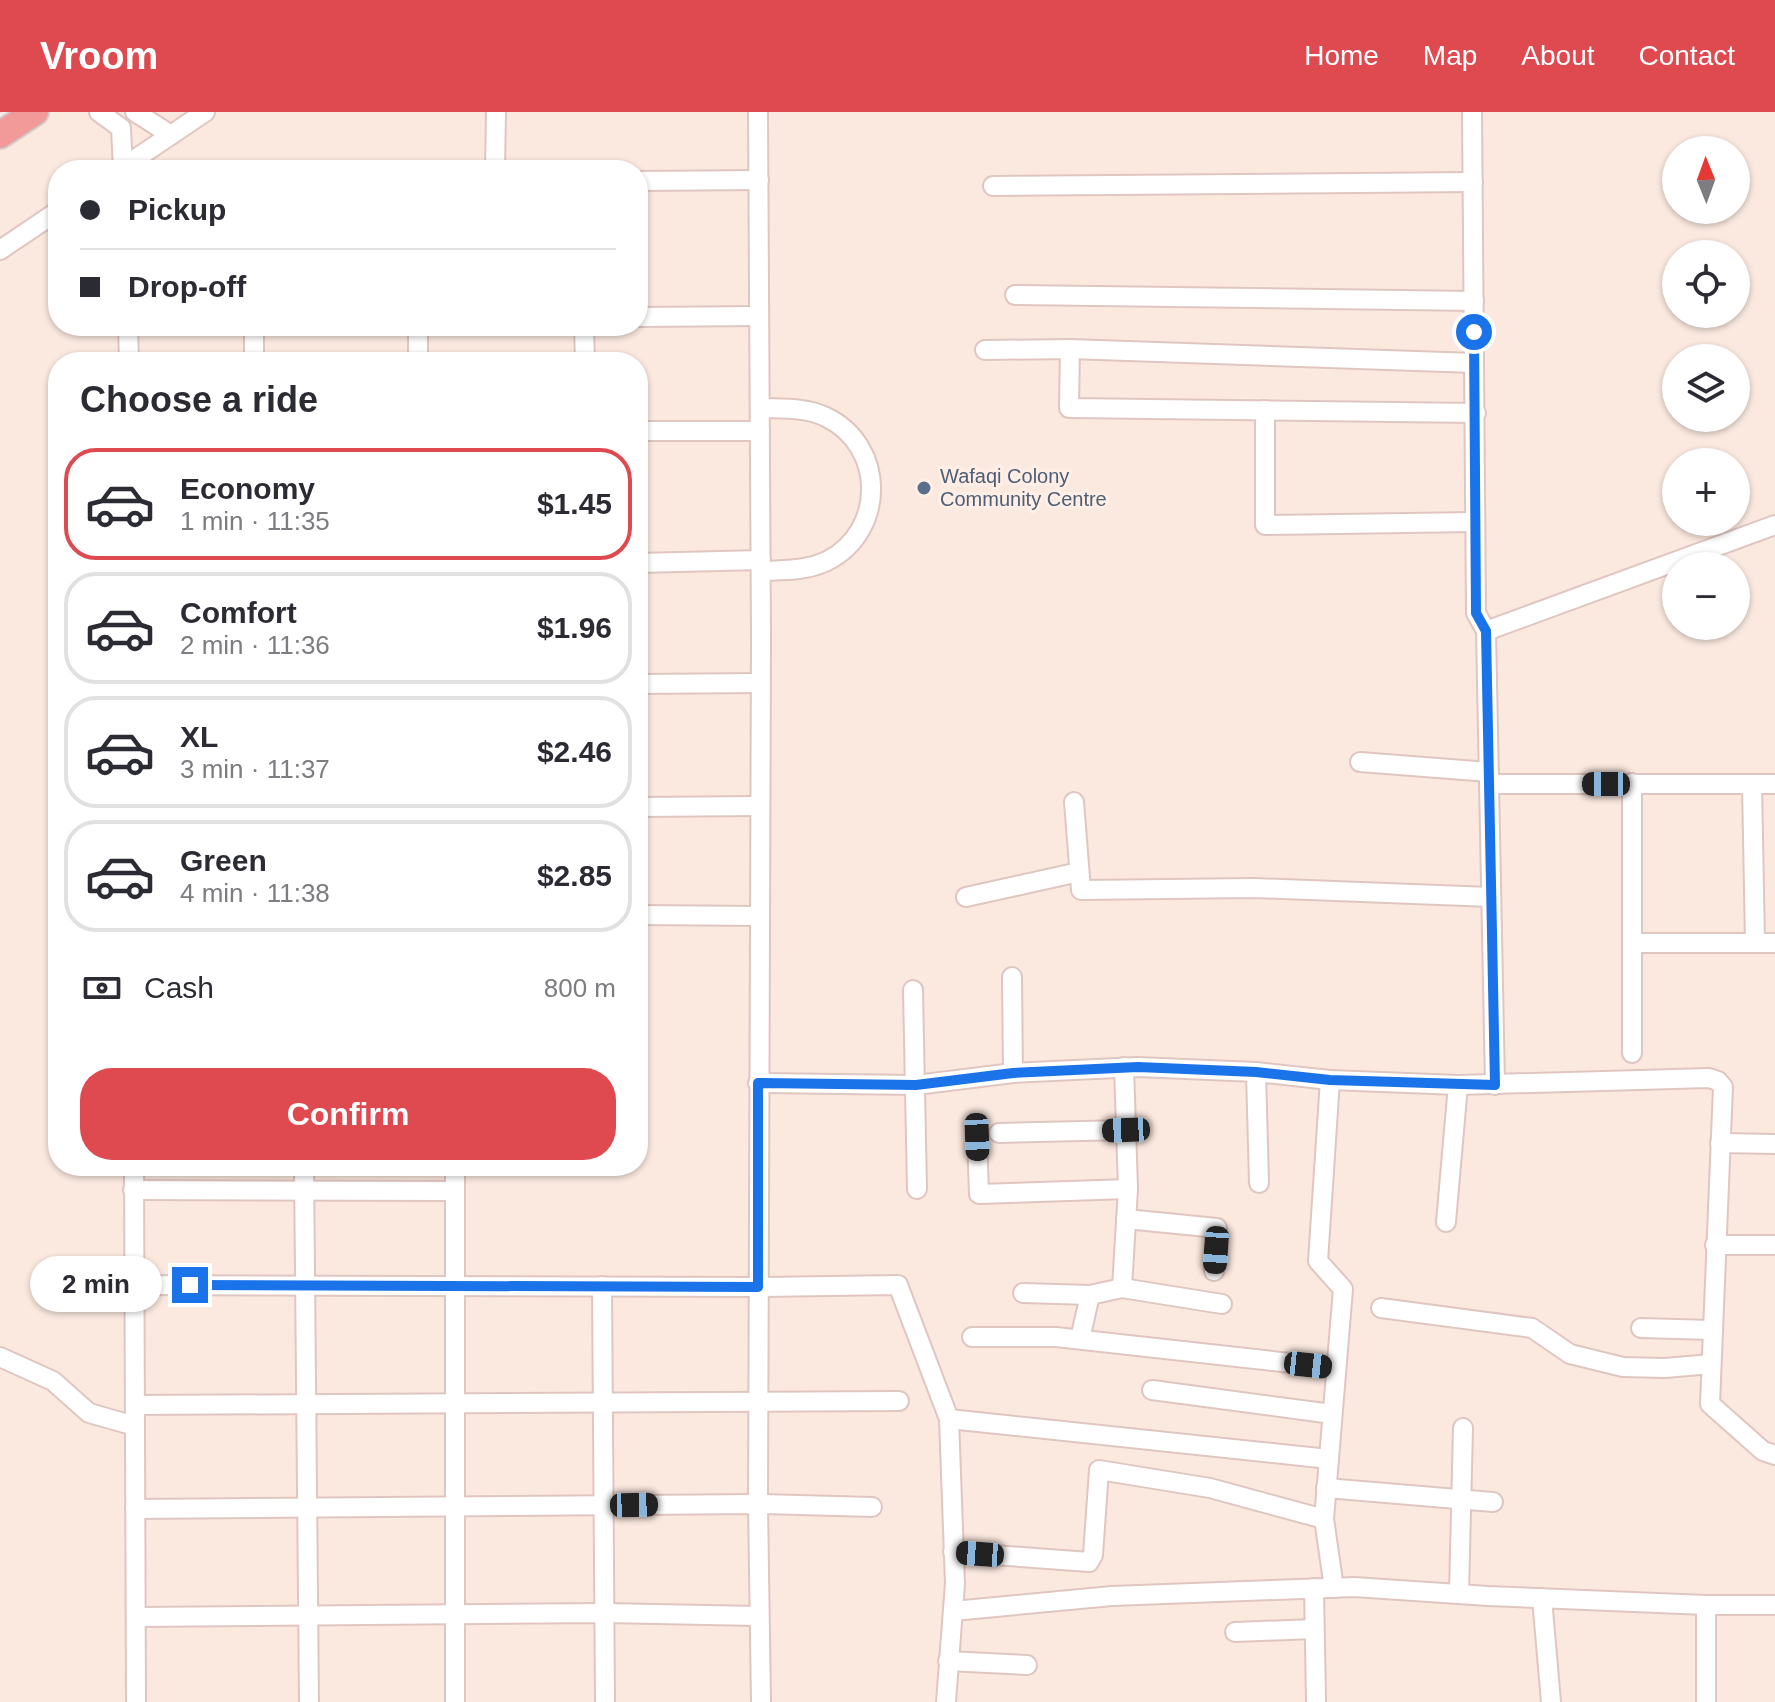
<!DOCTYPE html>
<html lang="en">
<head>
<meta charset="utf-8">
<style>
  body { margin:0; font-family:Arial,sans-serif; background:#f2f2f3; color:#2b2b33; height:100vh; display:flex; flex-direction:column; font-size:30px; white-space:nowrap }
  * { box-sizing:border-box; margin:0 }
  p { font-size:26px; color:#7c7c81 }
  .icon { flex:none; width:44px; height:44px; fill:none; stroke:currentColor; stroke-width:2; stroke-linecap:round; stroke-linejoin:round }
  .map { position:relative; flex:1; overflow:hidden }
  .panel { position:absolute; left:48px; top:240px; width:600px; height:824px; display:flex; flex-direction:column; background:#fff; border-radius:32px; box-shadow:0 2px 6px #0004 }
  .panel>* { flex:none }
  .banner { position:absolute; left:48px; top:48px; width:600px; height:176px; border-radius:32px; box-shadow:0 2px 6px #0004; display:grid; align-content:center; height:176px; padding:0 32px; background:#fff }
  .needle { width:52px; rotate:359deg }
  .controls { position:absolute; left:1662px; top:24px; display:grid; gap:16px }
  .controls a { display:grid; place-items:center; width:88px; height:88px; border-radius:50%; background:#fff; box-shadow:0 2px 6px #0004; font-size:40px }
  .end { position:absolute; width:36px; height:36px; margin:-18px; border:10px solid #1a73e8; background:#fff; box-shadow:0 0 0 4px #fff }
  .from { border-radius:50% }
  .bubble { position:absolute; height:56px; border-radius:28px; background:#fff; box-shadow:0 2px 6px #0004; font-size:26px; font-weight:600; line-height:56px; text-align:center }
  .car { position:absolute; width:24px; height:48px; margin:-24px -12px; border-radius:10px; box-shadow:0 0 6px 2px #0007; background:linear-gradient(#222 24%,#8ab4d8 0 40%,#222 0 76%,#8ab4d8 0 86%,#222 0) }
  .banner b { display:flex; align-items:center; gap:28px; height:76px; font-size:30px }
  .banner b+b { border-top:2px solid #e1e1e2 }
  .banner i { width:20px; height:20px; background:#2b2b33 }
  ul { padding:0; list-style:none }
  li { display:flex; align-items:center; gap:24px; height:112px; margin:0 16px 12px; padding:0 16px; border:4px solid #e1e1e2; border-radius:32px }
  li div { flex:1 }
  li b { display:block; font-size:30px }
  li em { font-style:normal; font-weight:600 }
  li.current { border-color:#df4a50 }
  li>.icon { width:72px; height:72px; stroke-width:1.5 }
  h2 { padding:0 32px; font-size:36px; line-height:96px }
  .pay { display:flex; align-items:center; gap:20px; height:88px; padding:0 32px; font-size:30px }
  .pay p { margin-inline-start:auto }
  .cta { display:flex; gap:16px; margin-top:auto; padding:16px 32px }
  .cta a { flex:1; height:92px; border-radius:32px; background:#df4a50; color:#fff; font-size:32px; font-weight:600; line-height:92px; text-align:center }
  header { display:flex; align-items:center; gap:48px; box-sizing:border-box; height:112px; padding:0 40px; background:#df4a50; color:#fff }
  header strong { font-size:38px }
  nav { display:flex; gap:44px; margin-inline-start:auto; font-size:28px }
  .map>svg:first-child { display:block }
</style>
</head>
<body>
<header>
<strong>Vroom</strong>
<nav><a>Home</a><a>Map</a><a>About</a><a>Contact</a></nav>
</header>
<div class="map">
<svg width="1775" height="1590" viewBox="0 0 1775 1590">
  <rect width="100%" height="100%" fill="#fbe9e0"/>
  <g fill="none" stroke-linecap="round" stroke-linejoin="round">
    <defs>
      <g id="minor">
        <path d="M99,0L121,16L123,58"/>
        <path d="M135,0L171,23"/>
        <path d="M758,0L761,527L758,1392L761,1590"/>
        <path d="M1472,0L1476,501L1486,519L1495,973"/>
        <path d="M119,58L205,0"/>
        <path d="M495,58L496,0"/>
        <path d="M638,69L759,68"/>
        <path d="M993,74L1473,70"/>
        <path d="M0,138L58,99"/>
        <path d="M1015,183L1474,189"/>
        <path d="M638,205L759,204"/>
        <path d="M128,214L129,250"/>
        <path d="M254,214V250"/>
        <path d="M418,214V250"/>
        <path d="M584,214L585,250"/>
        <path d="M1070,237L1069,296L1476,301"/>
        <path d="M985,238L1070,237L1474,251"/>
        <path d="M760,296C781,297 807,295 826,305C886,334 886,419 827,449C806,459 783,458 761,459"/>
        <path d="M1265,298V413L1474,410"/>
        <path d="M638,319H760"/>
        <path d="M638,451L761,448"/>
        <path d="M1486,519L1775,413"/>
        <path d="M638,572L760,571"/>
        <path d="M1360,650L1489,660"/>
        <path d="M1489,672H1775"/>
        <path d="M1752,672L1755,831"/>
        <path d="M1074,690L1081,778L1254,776L1491,785"/>
        <path d="M638,695L760,694"/>
        <path d="M966,785L1079,760"/>
        <path d="M638,803L760,804"/>
        <path d="M1632,831H1775"/>
        <path d="M1012,865L1013,961"/>
        <path d="M913,878L917,1077"/>
        <path d="M1632,941V671"/>
        <path d="M1256,960L1259,1071"/>
        <path d="M1330,968L1318,1149L1343,1177L1324,1407L1334,1476"/>
        <path d="M758,971L916,973L1013,961L1138,955L1256,960L1330,968L1458,973L1709,966L1718,969L1723,975L1710,1292L1763,1339L1775,1343"/>
        <path d="M999,1021L1126,1018"/>
        <path d="M977,1025L979,1082L1128,1077"/>
        <path d="M1720,1031L1775,1032"/>
        <path d="M134,1054L136,1590"/>
        <path d="M304,1054L309,1590"/>
        <path d="M455,1054V1590"/>
        <path d="M133,1078L455,1079"/>
        <path d="M1126,1107L1217,1116L1214,1159"/>
        <path d="M1446,1110L1458,973"/>
        <path d="M1715,1133H1775"/>
        <path d="M133,1173L758,1175L898,1173L949,1307L955,1471L946,1590"/>
        <path d="M602,1174L605,1590"/>
        <path d="M1122,1176L1222,1192"/>
        <path d="M1023,1181L1090,1183L1122,1176L1128,1077L1124,955"/>
        <path d="M1381,1196L1532,1216L1570,1242L1623,1255L1665,1256L1711,1252"/>
        <path d="M1641,1216L1712,1218"/>
        <path d="M972,1225H1056L1336,1256"/>
        <path d="M1080,1227L1090,1183"/>
        <path d="M0,1245L53,1269L89,1301L135,1314"/>
        <path d="M1152,1278L1332,1302"/>
        <path d="M135,1293L899,1289"/>
        <path d="M949,1307L1329,1347"/>
        <path d="M1326,1376L1493,1390"/>
        <path d="M135,1397L758,1392L872,1395"/>
        <path d="M953,1440L1089,1450L1093,1443L1099,1358L1210,1376L1324,1407"/>
        <path d="M1314,1476L1316,1590"/>
        <path d="M1459,1482L1463,1316"/>
        <path d="M1542,1486L1551,1590"/>
        <path d="M953,1499L1112,1484L1354,1475L1488,1484L1706,1493H1775"/>
        <path d="M136,1505L604,1501L758,1504"/>
        <path d="M1235,1520L1314,1517"/>
        <path d="M948,1549L1027,1553"/>
        <path d="M1706,1590V1493"/>
      </g>
      <path id="highway" d="M0,23L35,0"/>
    </defs>
    <use href="#minor" stroke="#e0c6c0" stroke-width="22"/>
    <use href="#highway" stroke="#d4cac8" stroke-width="30"/>
    <use href="#minor" stroke="#fff" stroke-width="18"/>
    <use href="#highway" stroke="#f29999" stroke-width="26"/>
  </g>
  <g fill="none" stroke-linecap="round" stroke-linejoin="round">
    <path stroke="#1a73e8" stroke-width="10" d="M190,1173L758,1175V971L916,973L1013,961L1138,955L1256,960L1330,968L1495,973L1486,519L1476,501L1474,220"/>
  </g>
  <circle fill="#5c6f8a" stroke="#feeee5" stroke-width="3" cx="924" cy="376" r="8"/>
  <g text-anchor="middle" stroke-width="7" stroke-linejoin="round" paint-order="stroke">
    <g font-size="20" fill="#4e5e75" stroke="#feeee5" text-anchor="start">
      <text x="940" y="371">Wafaqi Colony<tspan x="940" dy="23">Community Centre</tspan></text>
    </g>
  </g>
</svg>
<div class="controls">
<a><svg class="needle" viewBox="-14 -14 28 28"><path d="M0-13l5 13h-10z" fill="#e53935"/><path d="M0 13l5-13h-10z" fill="#7c7c81"/></svg></a>
<a><svg class="icon" aria-label="locate" viewBox="0 0 24 24"><circle cx="12" cy="12" r="6"/><path d="M12 2v4M12 18v4M2 12h4M18 12h4"/></svg></a>
<a><svg class="icon" aria-label="layers" viewBox="0 0 24 24"><path d="M12 4l9 5-9 5-9-5zM3 14l9 5 9-5"/></svg></a>
<a>+</a>
<a>−</a>
</div>
<i class="end from" style="left:1474px;top:220px"></i>
<i class="end" style="left:190px;top:1173px"></i>
<div class="bubble" style="left:30px;top:1144px;width:132px">2 min</div>
<i class="car" style="left:1606px;top:672px;rotate:270deg"></i>
<i class="car" style="left:1126px;top:1018px;rotate:268deg"></i>
<i class="car" style="left:977px;top:1025px;rotate:178deg"></i>
<i class="car" style="left:1216px;top:1138px;rotate:184deg"></i>
<i class="car" style="left:1308px;top:1253px;rotate:96deg"></i>
<i class="car" style="left:634px;top:1393px;rotate:89deg"></i>
<i class="car" style="left:980px;top:1442px;rotate:274deg"></i>
<div class="banner">
<b><i class="from"></i>Pickup</b>
<b><i></i>Drop-off</b>
</div>
<section class="panel">
<h2>Choose a ride</h2>
<ul>
<li class="current"><svg class="icon" aria-label="car" viewBox="0 0 24 24"><path d="M5 17H2v-5l4-1 3-4h7l3 4 3 1v5h-3M9 17h6M6 11h13"/><circle cx="7" cy="17" r="2"/><circle cx="17" cy="17" r="2"/></svg><div><b>Economy</b><p>1 min · 11:35</p></div><em>$1.45</em></li>
<li><svg class="icon" aria-label="car" viewBox="0 0 24 24"><path d="M5 17H2v-5l4-1 3-4h7l3 4 3 1v5h-3M9 17h6M6 11h13"/><circle cx="7" cy="17" r="2"/><circle cx="17" cy="17" r="2"/></svg><div><b>Comfort</b><p>2 min · 11:36</p></div><em>$1.96</em></li>
<li><svg class="icon" aria-label="car" viewBox="0 0 24 24"><path d="M5 17H2v-5l4-1 3-4h7l3 4 3 1v5h-3M9 17h6M6 11h13"/><circle cx="7" cy="17" r="2"/><circle cx="17" cy="17" r="2"/></svg><div><b>XL</b><p>3 min · 11:37</p></div><em>$2.46</em></li>
<li><svg class="icon" aria-label="car" viewBox="0 0 24 24"><path d="M5 17H2v-5l4-1 3-4h7l3 4 3 1v5h-3M9 17h6M6 11h13"/><circle cx="7" cy="17" r="2"/><circle cx="17" cy="17" r="2"/></svg><div><b>Green</b><p>4 min · 11:38</p></div><em>$2.85</em></li>
</ul>
<div class="pay"><svg class="icon" aria-label="cash" viewBox="0 0 24 24"><path d="M3 7h18v10H3z"/><circle cx="12" cy="12" r="2"/></svg>Cash<p>800 m</p></div>
<div class="cta"><a>Confirm</a></div>
</section>
</div>
</body>
</html>
